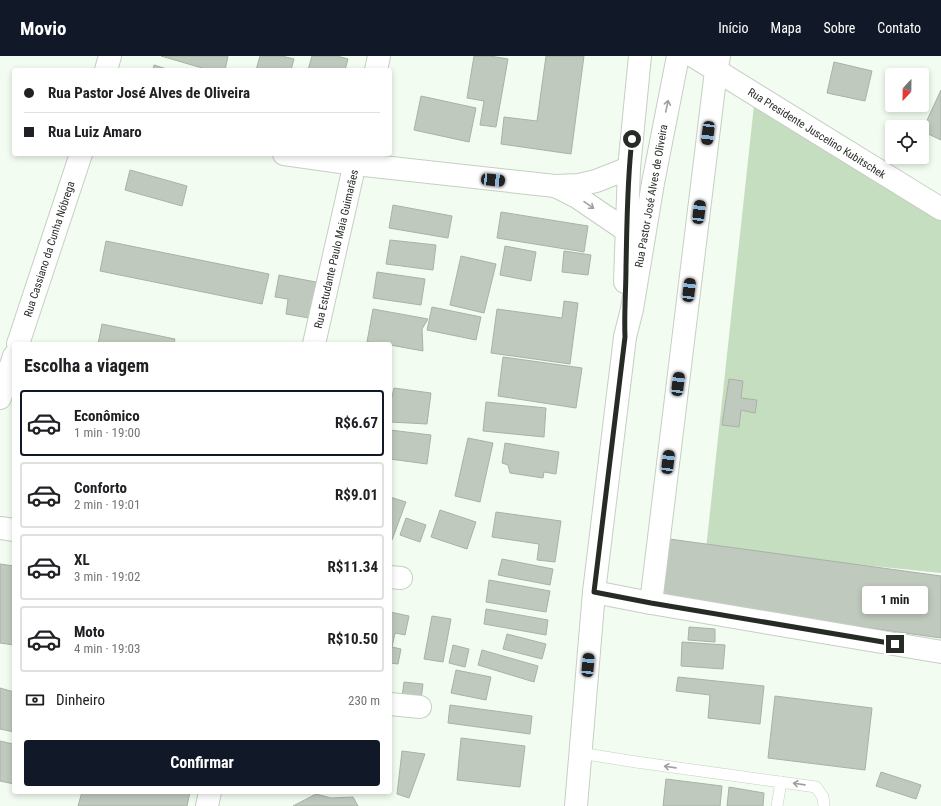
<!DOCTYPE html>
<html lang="pt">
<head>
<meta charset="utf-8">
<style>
  body { margin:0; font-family:"Roboto Condensed",sans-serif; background:#f2f2f2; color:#202124; height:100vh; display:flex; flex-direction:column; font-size:15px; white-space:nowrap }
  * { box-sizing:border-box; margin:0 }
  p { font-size:13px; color:#757577 }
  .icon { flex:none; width:22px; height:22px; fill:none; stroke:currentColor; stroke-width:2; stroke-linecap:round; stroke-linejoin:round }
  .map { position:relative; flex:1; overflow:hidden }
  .details { position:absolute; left:12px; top:286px; width:380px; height:452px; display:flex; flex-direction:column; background:#fff; border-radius:4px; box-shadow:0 2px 6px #0003 }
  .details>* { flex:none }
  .top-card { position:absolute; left:12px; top:12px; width:380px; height:88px; border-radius:4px; box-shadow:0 2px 6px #0003; display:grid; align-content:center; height:88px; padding:0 12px; background:#fff }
  .needle { width:26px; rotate:202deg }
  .controls { position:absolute; left:885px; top:12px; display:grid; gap:8px }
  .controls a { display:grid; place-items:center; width:44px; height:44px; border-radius:4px; background:#fff; box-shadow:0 2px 6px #0003; font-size:20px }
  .end { position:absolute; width:18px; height:18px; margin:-9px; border:5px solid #272b26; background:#fff; box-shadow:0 0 0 2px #fff }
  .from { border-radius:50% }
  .bubble { position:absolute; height:28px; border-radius:4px; background:#fff; box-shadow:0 2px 6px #0003; font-size:13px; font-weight:700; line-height:28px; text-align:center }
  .car { position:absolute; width:12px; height:24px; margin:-12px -6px; border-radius:5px; box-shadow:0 0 3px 1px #0007; background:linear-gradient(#222 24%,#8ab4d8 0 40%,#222 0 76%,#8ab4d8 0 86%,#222 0) }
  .top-card b { display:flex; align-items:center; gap:14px; height:38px; font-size:15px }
  .top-card b+b { border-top:1px solid #e0e0e0 }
  .top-card i { width:10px; height:10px; background:#202124 }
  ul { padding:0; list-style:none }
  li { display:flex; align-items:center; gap:12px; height:66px; margin:0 8px 6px; padding:0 4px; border:2px solid #e0e0e0; border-radius:4px }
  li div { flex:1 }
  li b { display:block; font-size:15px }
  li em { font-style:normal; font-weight:700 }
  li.current { border-color:#111827 }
  li>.icon { width:36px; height:36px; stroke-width:1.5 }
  h2 { padding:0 12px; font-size:18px; line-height:48px }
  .pay { display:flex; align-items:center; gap:10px; height:44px; padding:0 12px; font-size:15px }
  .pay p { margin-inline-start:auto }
  .button { display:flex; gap:8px; margin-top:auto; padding:8px 12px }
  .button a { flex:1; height:46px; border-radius:4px; background:#111827; color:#fff; font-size:16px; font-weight:700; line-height:46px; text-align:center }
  header { display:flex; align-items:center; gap:24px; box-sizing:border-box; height:56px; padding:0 20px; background:#111827; color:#fff }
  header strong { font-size:19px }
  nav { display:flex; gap:22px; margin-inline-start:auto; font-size:14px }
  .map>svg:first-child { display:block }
</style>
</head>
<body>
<header>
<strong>Movio</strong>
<nav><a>Início</a><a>Mapa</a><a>Sobre</a><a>Contato</a></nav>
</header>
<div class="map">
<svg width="941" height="750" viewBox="0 0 941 750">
  <rect width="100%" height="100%" fill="#f2fcf0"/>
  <path fill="#c5dec0" d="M754,49L941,161V517L706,493Z"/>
  <g fill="#c0c9be" stroke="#a8b2a6">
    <path d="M161,0H228L225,14H209Z"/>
    <path d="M260,0H282L294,3L291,14H256Z"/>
    <path d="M312,0H337L348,3L345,14H308Z"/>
    <path d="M474,0H490L508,3L496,71L480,69L484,45L467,42Z"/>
    <path d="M546,0H584L571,98L501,88L504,61L537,65Z"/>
    <path d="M834,6L872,15L865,45L827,37Z"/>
    <path d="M154,9L170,14H153Z"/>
    <path d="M941,34V84L922,75Z"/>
    <path d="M421,40L476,52L469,86L414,74Z"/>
    <path d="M130,114L187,130L182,150L125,134Z"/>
    <path d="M393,149L452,160L448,182L389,172Z"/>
    <path d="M501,156L588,170L584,196L497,182Z"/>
    <path d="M390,184L436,189L433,214L386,208Z"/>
    <path d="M106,185L269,218L262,248L100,215Z"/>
    <path d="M505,190L536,196L531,225L500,219Z"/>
    <path d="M564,195L591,199L588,219L562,216Z"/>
    <path d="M461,200L496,208L484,257L450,249Z"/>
    <path d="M377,216L425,223L421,249L373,242Z"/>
    <path d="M279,219L316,226L309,262L286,258L288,243L275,241Z"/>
    <path d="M564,245L578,247L570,308L491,297L497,253L562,262Z"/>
    <path d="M432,251L481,261L476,284L427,274Z"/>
    <path d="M373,253L428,263L422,273L423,295L390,289V288L367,286Z"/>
    <path d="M102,268L175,283L174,288H98Z"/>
    <path d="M503,301L582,312L576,352L498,340Z"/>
    <path d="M729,323L743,325L741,342L757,344L755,357L741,354L739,371L722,369Z"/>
    <path d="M394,332L431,337L427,368L390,366V349Z"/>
    <path d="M486,346L546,352L544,381L483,375Z"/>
    <path d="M390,374L431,379L427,408L390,403Z"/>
    <path d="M468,382L493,387L480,446L455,440Z"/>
    <path d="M505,387L559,396L556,418L544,416L543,422L510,417L508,409L502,407Z"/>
    <path d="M390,441L406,446L392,484H390Z"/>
    <path d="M440,454L476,466L467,493L431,481Z"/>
    <path d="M496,456L561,465L555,506L537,504L539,488L492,481Z"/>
    <path d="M406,462L426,469L420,486L400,479Z"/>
    <path d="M662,482L941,520V582L654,542Z"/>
    <path d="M502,503L553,513L550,529L498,519Z"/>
    <path d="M0,508L14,510V589L0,587Z"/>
    <path d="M489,524L550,535L546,556L486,546Z"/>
    <path d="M486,553L548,564L546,579L484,568Z"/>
    <path d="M390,556L409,560L405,579L395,577L392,591L401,593L398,608L390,607Z"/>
    <path d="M432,560L451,563L443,606L424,603Z"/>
    <path d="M689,571L715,573V586L688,584Z"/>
    <path d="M507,578L546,588L542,603L503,593Z"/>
    <path d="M682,586L725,589L723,613L681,610Z"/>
    <path d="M453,589L469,593L465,611L449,607Z"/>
    <path d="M482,594L538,610L534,626L478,609Z"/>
    <path d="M456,614L491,621L486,644L451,637Z"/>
    <path d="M678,621L764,630L760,668L708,662L710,639L676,635Z"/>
    <path d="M404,626L423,628L421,644L402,641Z"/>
    <path d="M0,632L14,636V676L0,673Z"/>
    <path d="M775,640L872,652L865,714L768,702Z"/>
    <path d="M450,649L532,660L530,678L448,667Z"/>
    <path d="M461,682L525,690L520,731L457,724Z"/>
    <path d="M0,685L13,688L14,728L0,725Z"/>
    <path d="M402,695L425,698L409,742L397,738Z"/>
    <path d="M881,716L921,729L916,743L876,730Z"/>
    <path d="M666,723L722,730L720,750H663Z"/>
    <path d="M729,731L764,737L763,750H727Z"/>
    <path d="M82,736H190L187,750H78Z"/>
    <path d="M316,738L331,742L353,741L358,750H293Z"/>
  </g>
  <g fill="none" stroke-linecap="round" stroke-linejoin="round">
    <defs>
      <g id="service">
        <path d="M580,697L636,706L816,731L823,741L824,750"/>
        <path d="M777,750L781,726"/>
      </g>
      <g id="minor">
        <path d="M693,0L941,153"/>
        <path d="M106,14L110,0"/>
        <path d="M376,14L379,0"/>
        <path d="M284,98L355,108L555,130L579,129L596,125L629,112"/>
        <path d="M555,130L577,141L627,175"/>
        <path d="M18,288L81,98"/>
        <path d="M314,288L357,98"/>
        <path d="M0,342L14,300"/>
        <path d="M0,472L14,474"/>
        <path d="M390,521L401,522"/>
        <path d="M594,536L651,547L941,596"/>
        <path d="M651,547L716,15L719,0"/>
        <path d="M390,648L420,651"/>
        <path d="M207,750L210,736"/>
      </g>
      <path id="primary" d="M576,750L594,536L625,281"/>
      <g id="trunk">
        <path d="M625,226L629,112L640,0"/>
        <path d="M625,281L632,253L653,127L678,0"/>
      </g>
    </defs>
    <use href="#service" stroke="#c6cfc4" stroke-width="12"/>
    <use href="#minor" stroke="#c6cfc4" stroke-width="24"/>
    <use href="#primary" stroke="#c6cfc4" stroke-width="24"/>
    <use href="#trunk" stroke="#c6cfc4" stroke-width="24"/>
    <use href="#service" stroke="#fff" stroke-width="11"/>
    <use href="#minor" stroke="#fff" stroke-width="22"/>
    <use href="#primary" stroke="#fff" stroke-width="22"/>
    <use href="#trunk" stroke="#fff" stroke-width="22"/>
  </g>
  <defs><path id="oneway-shaft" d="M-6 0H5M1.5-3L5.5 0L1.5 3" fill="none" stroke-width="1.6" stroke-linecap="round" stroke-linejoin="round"/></defs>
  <g stroke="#9ea09d">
    <use href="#oneway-shaft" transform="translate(667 50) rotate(-78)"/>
    <use href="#oneway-shaft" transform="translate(589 149) rotate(35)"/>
    <use href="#oneway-shaft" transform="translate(670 711) rotate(-172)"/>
    <use href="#oneway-shaft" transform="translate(799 728) rotate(-172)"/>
  </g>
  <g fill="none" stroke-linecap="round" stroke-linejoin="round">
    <path stroke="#272b26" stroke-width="5" d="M632,83C627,125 627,168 626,211C626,234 624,257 625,281L594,536L651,547L895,588"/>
  </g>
  <g text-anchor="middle" stroke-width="3" stroke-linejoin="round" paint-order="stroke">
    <g font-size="11" fill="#272b26" stroke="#fff">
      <text transform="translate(817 77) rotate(32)" y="4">Rua Presidente Juscelino Kubitschek</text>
      <text transform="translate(651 140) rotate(-80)" y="4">Rua Pastor José Alves de Oliveira</text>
      <text transform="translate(49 193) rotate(-72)" y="4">Rua Cassiano da Cunha Nóbrega</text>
      <text transform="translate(336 193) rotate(-77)" y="4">Rua Estudante Paulo Maia Guimarães</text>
    </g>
  </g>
</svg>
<div class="controls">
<a><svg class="needle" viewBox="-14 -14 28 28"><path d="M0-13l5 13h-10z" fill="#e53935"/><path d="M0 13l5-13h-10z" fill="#757577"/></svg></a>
<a><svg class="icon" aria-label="locate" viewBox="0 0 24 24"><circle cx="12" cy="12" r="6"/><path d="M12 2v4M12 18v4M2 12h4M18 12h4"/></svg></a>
</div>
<i class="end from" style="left:632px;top:83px"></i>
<i class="end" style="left:895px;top:588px"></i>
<div class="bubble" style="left:862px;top:530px;width:66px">1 min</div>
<i class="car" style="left:708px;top:77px;rotate:187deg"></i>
<i class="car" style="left:493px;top:124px;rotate:96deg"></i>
<i class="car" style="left:699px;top:156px;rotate:7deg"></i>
<i class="car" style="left:689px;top:234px;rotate:7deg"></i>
<i class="car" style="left:678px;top:328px;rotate:7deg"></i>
<i class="car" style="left:668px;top:406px;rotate:7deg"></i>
<i class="car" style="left:588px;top:609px;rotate:5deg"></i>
<div class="top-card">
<b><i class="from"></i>Rua Pastor José Alves de Oliveira</b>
<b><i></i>Rua Luiz Amaro</b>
</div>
<section class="details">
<h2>Escolha a viagem</h2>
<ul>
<li class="current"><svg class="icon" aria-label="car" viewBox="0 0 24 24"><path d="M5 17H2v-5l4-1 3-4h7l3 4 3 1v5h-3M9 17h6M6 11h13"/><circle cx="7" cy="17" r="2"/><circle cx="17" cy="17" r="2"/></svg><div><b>Econômico</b><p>1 min · 19:00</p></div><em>R$6.67</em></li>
<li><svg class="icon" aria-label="car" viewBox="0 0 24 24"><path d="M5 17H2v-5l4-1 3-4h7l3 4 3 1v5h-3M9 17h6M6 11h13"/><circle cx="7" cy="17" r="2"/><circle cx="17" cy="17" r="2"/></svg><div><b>Conforto</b><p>2 min · 19:01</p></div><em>R$9.01</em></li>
<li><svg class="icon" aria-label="car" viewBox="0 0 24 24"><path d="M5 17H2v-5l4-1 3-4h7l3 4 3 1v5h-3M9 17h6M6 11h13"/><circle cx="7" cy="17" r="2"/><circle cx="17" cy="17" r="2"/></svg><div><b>XL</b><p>3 min · 19:02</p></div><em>R$11.34</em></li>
<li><svg class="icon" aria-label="car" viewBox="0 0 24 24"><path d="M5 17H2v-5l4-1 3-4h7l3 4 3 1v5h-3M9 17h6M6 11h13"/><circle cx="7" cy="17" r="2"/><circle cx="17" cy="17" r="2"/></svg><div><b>Moto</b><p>4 min · 19:03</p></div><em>R$10.50</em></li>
</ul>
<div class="pay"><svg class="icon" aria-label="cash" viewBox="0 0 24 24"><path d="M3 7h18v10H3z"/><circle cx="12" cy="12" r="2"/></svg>Dinheiro<p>230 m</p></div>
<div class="button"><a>Confirmar</a></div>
</section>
</div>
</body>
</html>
